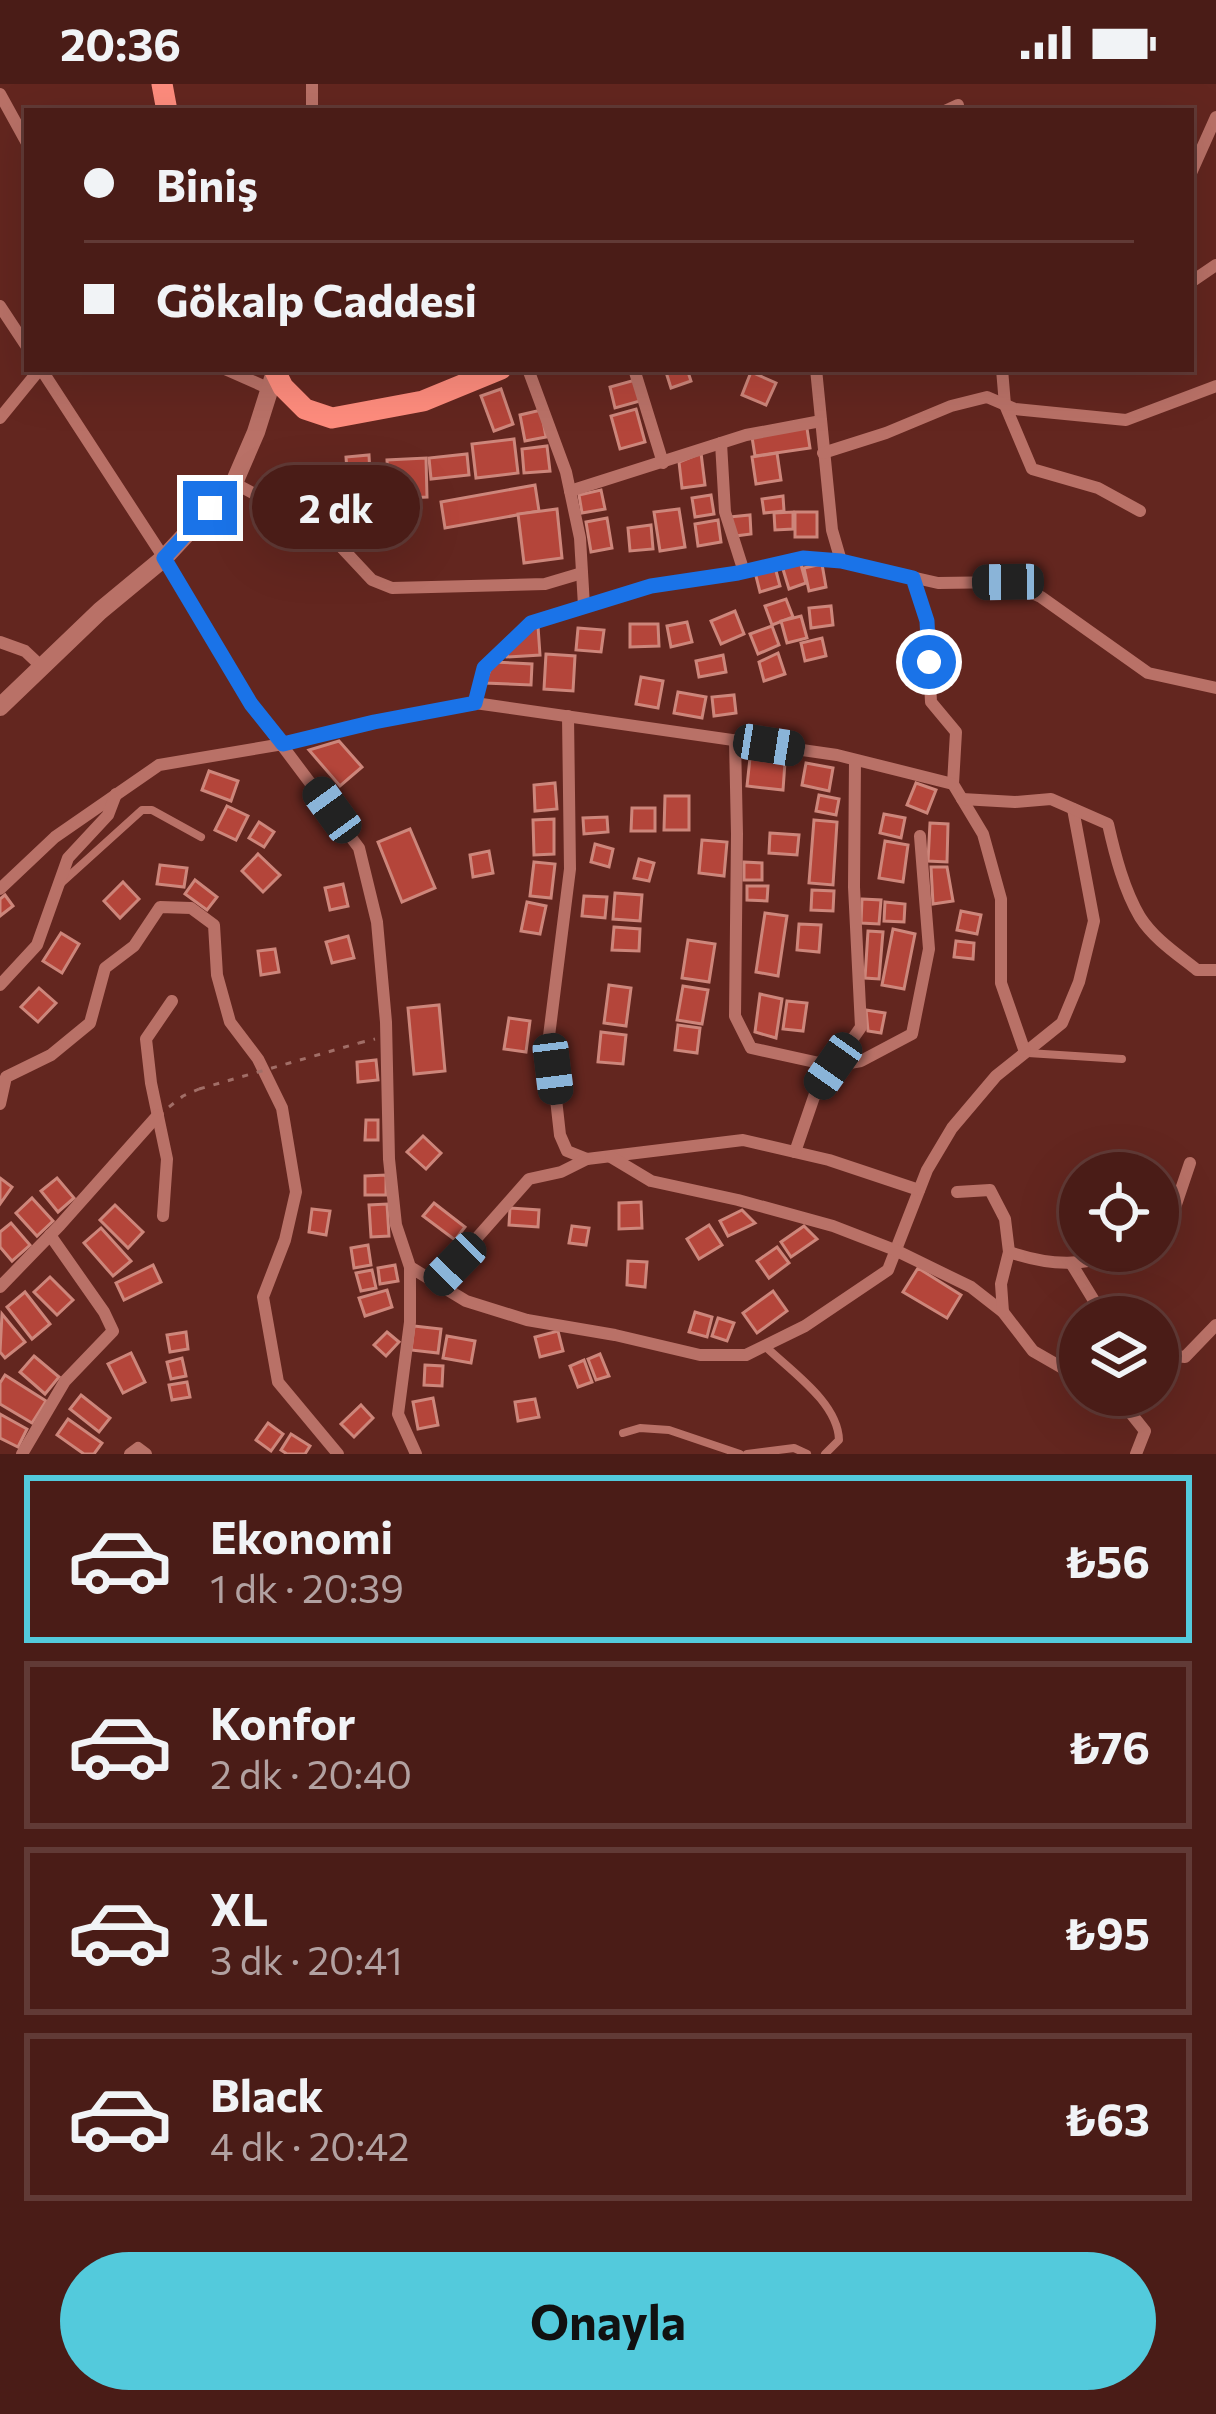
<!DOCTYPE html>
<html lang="tr">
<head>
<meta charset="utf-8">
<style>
  body { margin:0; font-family:Commissioner,sans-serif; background:#542924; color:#f1f3f6; height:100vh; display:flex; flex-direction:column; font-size:45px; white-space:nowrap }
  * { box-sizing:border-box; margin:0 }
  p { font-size:39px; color:#b2a1a1 }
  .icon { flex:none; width:66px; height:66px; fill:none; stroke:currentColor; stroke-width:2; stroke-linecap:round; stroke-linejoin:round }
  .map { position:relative; height:1370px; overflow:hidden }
  .side { display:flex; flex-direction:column; background:#4a1c17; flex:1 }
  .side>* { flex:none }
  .hud { position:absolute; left:24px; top:24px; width:1170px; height:264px; border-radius:0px; box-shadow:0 12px 48px #0002,0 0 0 3px #613a36; display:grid; align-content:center; height:264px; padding:0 60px; background:#4a1c17 }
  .tools { position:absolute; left:1059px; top:1068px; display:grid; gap:24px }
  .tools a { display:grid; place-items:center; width:120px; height:120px; border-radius:50%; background:#4a1c17; box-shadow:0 12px 48px #0002,0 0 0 3px #613a36; font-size:60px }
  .end { position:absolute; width:54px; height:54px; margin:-27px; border:15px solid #1a73e8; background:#fff; box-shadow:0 0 0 6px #fff }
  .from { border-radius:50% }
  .bubble { position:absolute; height:84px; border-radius:42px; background:#4a1c17; box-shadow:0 12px 48px #0002,0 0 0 3px #613a36; font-size:39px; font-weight:700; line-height:84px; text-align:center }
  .car { position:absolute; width:36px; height:72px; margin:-36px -18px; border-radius:15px; box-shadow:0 0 9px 3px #0007; background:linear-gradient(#222 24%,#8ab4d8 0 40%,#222 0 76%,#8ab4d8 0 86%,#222 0) }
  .hud b { display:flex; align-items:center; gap:42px; height:114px; font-size:45px }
  .hud b+b { border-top:3px solid #613a36 }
  .hud i { width:30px; height:30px; background:#f1f3f6 }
  ul { padding:21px 0 0; list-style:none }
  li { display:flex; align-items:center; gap:36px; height:168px; margin:0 24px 18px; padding:0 36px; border:6px solid #613a36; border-radius:0px }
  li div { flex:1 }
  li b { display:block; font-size:45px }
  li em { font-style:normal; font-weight:700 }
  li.selected { border-color:#53cadc }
  li>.icon { width:108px; height:108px; stroke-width:1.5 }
  .cta { display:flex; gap:24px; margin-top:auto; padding:24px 60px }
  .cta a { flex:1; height:138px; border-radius:72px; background:#53cadc; color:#111; font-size:48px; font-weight:700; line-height:138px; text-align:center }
  .status { display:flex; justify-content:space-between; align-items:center; height:84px; padding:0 60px; background:#4a1c17; direction:ltr }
  .status svg { height:33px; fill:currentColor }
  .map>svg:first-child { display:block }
</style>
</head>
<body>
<div class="status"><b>20:36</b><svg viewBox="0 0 49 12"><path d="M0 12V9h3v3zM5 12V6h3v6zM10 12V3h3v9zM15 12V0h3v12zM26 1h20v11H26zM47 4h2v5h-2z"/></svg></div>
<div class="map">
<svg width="1216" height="1370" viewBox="0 0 1216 1370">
  <rect width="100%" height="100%" fill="#63261f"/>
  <g fill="#b4453a" stroke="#cd867b" stroke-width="3">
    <path d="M665,285H687L691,297L671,304Z"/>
    <path d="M751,288L776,299L766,321L742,311Z"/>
    <path d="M635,296L640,317L615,324L610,303Z"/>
    <path d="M501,305L513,340L494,347L481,312Z"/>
    <path d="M636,325L645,358L620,365L611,332Z"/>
    <path d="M541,326L546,353L525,357L520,331Z"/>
    <path d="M806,338L810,364L755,372L751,347Z"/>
    <path d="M514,355L518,389L476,394L472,360Z"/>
    <path d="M547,362L550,387L524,389L522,365Z"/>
    <path d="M701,369L705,401L682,404L679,378Z"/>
    <path d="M777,369L781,396L756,400L752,373Z"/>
    <path d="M467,370L469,391L431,395L429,374Z"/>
    <path d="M369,371L371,411L349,413L346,373Z"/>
    <path d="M426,374L427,413L405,414V397H388L387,376Z"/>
    <path d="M535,401L539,427L445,444L441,418Z"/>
    <path d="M601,406L605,425L582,429L579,411Z"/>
    <path d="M711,411L714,430L695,433L692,414Z"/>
    <path d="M783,412L784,427L764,429L762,415Z"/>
    <path d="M557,425L562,474L524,479L518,430Z"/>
    <path d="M679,425L685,463L660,467L654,428Z"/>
    <path d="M793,428V445L775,446L774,429Z"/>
    <rect x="795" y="428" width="22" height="25"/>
    <path d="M750,431L751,450L735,452L729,433Z"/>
    <path d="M607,434L612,464L591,468L586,438Z"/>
    <path d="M718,436L721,458L698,462L695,440Z"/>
    <path d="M651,441L653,465L630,467L628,444Z"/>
    <path d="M800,477L806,499L789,505L782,482Z"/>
    <path d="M822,480L826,503L809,507L804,484Z"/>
    <path d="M775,483L780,502L760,508L755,488Z"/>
    <path d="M786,515L793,533L772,541L765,522Z"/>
    <path d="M831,522L833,541L811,544L809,524Z"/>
    <path d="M735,527L744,550L721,560L711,537Z"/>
    <path d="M801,532L807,554L787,559L781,537Z"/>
    <path d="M687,538L692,558L671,563L667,542Z"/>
    <path d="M630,540H658L659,562L630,563Z"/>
    <path d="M538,542L540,571L507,573V565L530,543Z"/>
    <path d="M772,542L779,561L758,570L750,550Z"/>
    <path d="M578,544L604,546L601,568L576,566Z"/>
    <path d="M822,554L826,572L805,577L801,559Z"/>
    <path d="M778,569L785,590L764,597L759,578Z"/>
    <path d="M546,570L575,572L573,607L544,605Z"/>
    <path d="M723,571L726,588L699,593L696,577Z"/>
    <path d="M493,578L532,580L531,601L485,599Z"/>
    <path d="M641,593L663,597L658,624L636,620Z"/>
    <path d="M678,608L706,613L702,634L674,629Z"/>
    <path d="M734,611L736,629L714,632L712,613Z"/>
    <path d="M339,657L362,683L340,702L309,666Z"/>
    <path d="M750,674L785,678L783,706L747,702Z"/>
    <path d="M806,679L833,684L829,707L802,701Z"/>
    <path d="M209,687L238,697L231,717L202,706Z"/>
    <path d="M555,699L557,725L535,727L534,701Z"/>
    <path d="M916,699L936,706L927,729L907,721Z"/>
    <path d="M819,711L839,715L836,731L816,727Z"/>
    <path d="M665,712H689V746H664Z"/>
    <path d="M227,722L248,732L236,756L215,746Z"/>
    <path d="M632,724H655V747H631Z"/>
    <path d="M884,730L905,734L901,754L880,749Z"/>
    <path d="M607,733L608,748L584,750L583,734Z"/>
    <path d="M554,735V770L534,771L533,736Z"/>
    <path d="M814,736L837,738L833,801L809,799Z"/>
    <path d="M259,738L274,748L264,763L249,754Z"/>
    <path d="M930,739L948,740L947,778L928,777Z"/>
    <path d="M410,745L435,804L402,818L378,758Z"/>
    <path d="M770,749L799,751L797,771L769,769Z"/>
    <path d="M702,756L727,758L724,792L699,789Z"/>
    <path d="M885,757L908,761L903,798L879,794Z"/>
    <path d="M595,760L613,765L609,783L591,778Z"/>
    <path d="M489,767L493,789L473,793L470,771Z"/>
    <path d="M258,770L280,791L263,808L242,787Z"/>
    <path d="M639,775L654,779L649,797L634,794Z"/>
    <path d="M534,778L555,780L551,814L530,812Z"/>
    <path d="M744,778L762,779V796H744Z"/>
    <path d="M160,781L187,784L184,803L157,800Z"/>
    <path d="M931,783H947L953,817L933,820Z"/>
    <path d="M195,796L217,813L207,826L185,810Z"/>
    <path d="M123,798L139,815L120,834L104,817Z"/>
    <path d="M343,800L348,822L330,826L325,804Z"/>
    <path d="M747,802H768L767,817L747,816Z"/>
    <path d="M812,806L834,807L833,827L811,826Z"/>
    <path d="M615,809L642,811L640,837L613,835Z"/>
    <path d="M5,811L13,822L0,832V815Z"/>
    <path d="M584,812L607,813L605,834L582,832Z"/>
    <path d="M862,815L881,816L879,840L861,839Z"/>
    <path d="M527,818L546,822L540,850L521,847Z"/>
    <path d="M885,818L905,820L904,838L884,837Z"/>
    <path d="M961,827L981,831L977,850L957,846Z"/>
    <path d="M765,829L787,832L778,892L756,888Z"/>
    <path d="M799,840L821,841L819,868L797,866Z"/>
    <path d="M614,843L640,845L639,867L612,866Z"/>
    <path d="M893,845L915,850L904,905L882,901Z"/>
    <path d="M868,847L883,848L879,895L865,894Z"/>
    <path d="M61,849L79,860L62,889L43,877Z"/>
    <path d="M348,852L354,874L332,879L326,858Z"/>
    <path d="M688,856L715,860L709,898L682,894Z"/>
    <path d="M956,857L974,859L973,875L954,873Z"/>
    <path d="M275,865L279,888L261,891L258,867Z"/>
    <path d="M609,901L631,904L626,942L604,939Z"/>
    <path d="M683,902L708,906L702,940L677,936Z"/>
    <path d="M39,904L56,919L38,938L21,923Z"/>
    <path d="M760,910L782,915L776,954L755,948Z"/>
    <path d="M787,917L807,919L803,947L783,945Z"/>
    <path d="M439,921L445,987L414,990L408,924Z"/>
    <path d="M866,926L885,929L881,949L868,947Z"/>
    <path d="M509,934L530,937L526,968L504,965Z"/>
    <path d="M678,941L700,944L697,969L675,966Z"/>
    <path d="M601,948L626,951L623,980L598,978Z"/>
    <path d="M376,976L378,996L358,998L357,978Z"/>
    <path d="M366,1036H378V1056H365Z"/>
    <path d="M423,1052L441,1069L426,1085L407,1068Z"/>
    <path d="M386,1091V1111H365V1092Z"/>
    <path d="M0,1094L12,1103L0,1120Z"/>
    <path d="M57,1094L74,1114L58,1128L41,1107Z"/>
    <path d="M32,1114L53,1137L37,1152L16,1129Z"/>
    <path d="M641,1118L642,1144L619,1145V1119Z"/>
    <path d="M434,1119L465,1143L455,1156L423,1132Z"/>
    <path d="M387,1120L389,1152L371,1153L369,1121Z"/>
    <path d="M115,1121L143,1148L128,1164L100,1136Z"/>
    <path d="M510,1124L539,1126L538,1143L509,1141Z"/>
    <path d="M312,1125L330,1127L326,1151L309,1148Z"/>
    <path d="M742,1126L755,1139L728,1152L720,1137Z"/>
    <path d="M11,1139L30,1161L12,1177L0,1163V1148Z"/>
    <path d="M709,1141L722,1161L699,1175L687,1155Z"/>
    <path d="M572,1142L589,1144L586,1161L569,1159Z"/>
    <path d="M804,1142L817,1155L791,1173L781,1158Z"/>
    <path d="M101,1144L131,1177L113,1192L84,1159Z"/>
    <path d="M368,1161L371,1181L354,1184L351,1164Z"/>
    <path d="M777,1163L789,1179L769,1194L757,1177Z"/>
    <path d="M628,1177L647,1178L645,1203L627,1201Z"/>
    <path d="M153,1181L161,1198L124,1216L116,1199Z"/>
    <path d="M395,1181L398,1197L380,1200L378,1184Z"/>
    <path d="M918,1184L961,1211L947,1234L903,1208Z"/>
    <path d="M372,1186L376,1204L361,1207L356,1189Z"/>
    <path d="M50,1193L73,1216L57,1231L34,1208Z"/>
    <path d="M387,1206L392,1223L365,1232L359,1214Z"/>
    <path d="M773,1207L787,1227L757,1249L743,1229Z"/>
    <path d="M25,1208L50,1240L32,1255L7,1223Z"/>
    <path d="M695,1228L712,1233L707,1253L689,1248Z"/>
    <path d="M2,1230L25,1258L5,1274L0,1268Z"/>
    <path d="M718,1234L734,1239L727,1257L712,1252Z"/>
    <path d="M414,1242L441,1245L438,1269L411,1266Z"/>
    <path d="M558,1247L563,1267L540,1273L535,1253Z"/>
    <path d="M186,1248L188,1265L170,1268L167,1251Z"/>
    <path d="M387,1248L399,1258L386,1272L374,1261Z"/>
    <path d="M447,1252L475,1257L471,1279L443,1274Z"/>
    <path d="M131,1269L145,1298L123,1309L108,1280Z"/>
    <path d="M600,1270L609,1292L596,1296L588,1275Z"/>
    <path d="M34,1272L59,1293L45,1310L20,1288Z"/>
    <path d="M182,1274L186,1292L171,1295L167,1278Z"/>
    <path d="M584,1276L592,1298L578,1303L570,1282Z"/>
    <path d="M425,1281L443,1282L442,1302L424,1301Z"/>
    <path d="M5,1291L46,1317L32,1339L0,1320V1299Z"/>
    <path d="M187,1298L190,1313L172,1316L169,1301Z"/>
    <path d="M81,1311L110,1334L99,1348L70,1325Z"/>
    <path d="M433,1314L438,1341L418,1345L413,1318Z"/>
    <path d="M535,1315L539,1333L518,1337L515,1318Z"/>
    <path d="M361,1321L373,1334L354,1353L341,1340Z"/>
    <path d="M0,1330L27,1345L18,1363L0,1354Z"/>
    <path d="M68,1335L102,1359L94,1370H84L57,1351Z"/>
    <path d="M268,1339L283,1350L271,1367L256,1356Z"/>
    <path d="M291,1350L310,1362L305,1370H287L281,1366Z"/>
  </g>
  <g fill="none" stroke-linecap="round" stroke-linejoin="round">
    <g stroke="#a16e67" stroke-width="3" stroke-dasharray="6 9" stroke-linecap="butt">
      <path d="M359,959L375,955"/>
      <path d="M169,1023L183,1012L199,1005"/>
    </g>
    <g stroke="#b97167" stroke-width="8">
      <path d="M59,801L142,726H152L201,753"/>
      <path d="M1028,969L1122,975"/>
      <path d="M766,1263C792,1288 838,1319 839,1356L825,1370"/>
      <path d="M623,1349L640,1344L669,1346L740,1370"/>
      <path d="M747,1370L794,1364L807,1370"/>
    </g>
    <g stroke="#b97167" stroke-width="12">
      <path d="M0,10L27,59"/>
      <path d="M312,27V0"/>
      <path d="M945,27L958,21"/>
      <path d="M1191,89L1216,33"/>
      <path d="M1191,198L1216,181"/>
      <path d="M0,222L27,263"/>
      <path d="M41,285L175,491L251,620L359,764L377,838L386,938L389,1075L396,1141L410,1183L466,1217L527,1236L615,1251L700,1271H746L805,1242L888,1186L927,1086L952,1044L996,992L1062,939L1079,898L1094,837L1073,725"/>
      <path d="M225,285L270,305"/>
      <path d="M528,285L566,388L580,454L584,522"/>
      <path d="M634,285L663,379"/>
      <path d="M816,285L832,446L841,477"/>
      <path d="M1002,285L1005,321L1032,385L1098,404L1140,427"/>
      <path d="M0,334L40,285"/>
      <path d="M721,359L725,428L744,488"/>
      <path d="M823,369L886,349L951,322L987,313L1015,325L1126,336L1216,302"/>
      <path d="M234,399L328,449L372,496L392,504L545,500L582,489"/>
      <path d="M570,407L746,351L821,337"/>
      <path d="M912,493L927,537L931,618L956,648L953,700L983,750L1001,815V899L1025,968"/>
      <path d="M0,558L25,567L42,583"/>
      <path d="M475,619L485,584L531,539L651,502L738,489L803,474L841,477L938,499L1008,498L1041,513L1148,589L1216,604"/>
      <path d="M568,632L570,785L549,952L560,1051L567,1067L587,1075L743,1056L829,1076L919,1106"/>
      <path d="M735,656L737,750L735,932L751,964L833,982L861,977L912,950L929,865L920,752"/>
      <path d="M962,715L1015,718L1051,715L1108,740C1115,771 1124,806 1140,833C1154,855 1177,870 1197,886H1216"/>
      <path d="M0,805L55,753L159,681L283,660L374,638L475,619L837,671L953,700"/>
      <path d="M0,901L37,861L68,774L108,731L116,710"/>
      <path d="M0,1020L6,993L51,971L90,939L105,884L134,862L160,823L191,824L214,841L217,891L230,938L258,975L282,1024L296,1108L285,1156L263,1213L278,1298L338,1370"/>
      <path d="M795,1068L816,1007L861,943L854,803L855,676"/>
      <path d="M611,1073L651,1097L738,1116L833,1142L895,1166L971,1203L1003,1228L1033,1267L1080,1294"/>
      <path d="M957,1108L990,1106L1005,1135L1009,1168L1001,1200L1003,1228"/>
      <path d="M163,1132L167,1075L151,999L146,955L172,917"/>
      <path d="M1158,1148L1169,1141L1190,1079"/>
      <path d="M1009,1168C1054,1183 1082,1182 1127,1167"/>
      <path d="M1071,1179L1104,1233"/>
      <path d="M410,1183V1238L398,1330L416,1370"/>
      <path d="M437,1199L529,1095L561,1088L587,1075"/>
      <path d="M0,1203L60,1141L158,1031"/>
      <path d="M1158,1270L1185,1273L1216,1241"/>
      <path d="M1109,1311L1125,1322L1145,1347L1136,1370"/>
      <path d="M22,1370L65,1297L113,1247L104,1228L50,1151"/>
      <path d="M130,1370L138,1364L146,1370"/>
    </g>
    <path stroke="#b97167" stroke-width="18" d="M0,623L100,527L164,474L234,399L256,348L275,288"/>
    <g stroke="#fe8c7d" stroke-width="21">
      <path d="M162,0L167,27"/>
      <path d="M274,285L283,303L305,325L332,334L423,317L501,285"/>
    </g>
    <path stroke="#a16e67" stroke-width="3" stroke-dasharray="6 9" stroke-linecap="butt" d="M199,1005L359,959"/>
  </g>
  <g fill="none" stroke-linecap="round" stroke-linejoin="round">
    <path stroke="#1a73e8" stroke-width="15" d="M210,424L164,474L251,620L283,660L374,638L475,619L484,584L531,539L651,502L738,489L803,474L841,477L913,494L927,537L929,578"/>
  </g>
</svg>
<div class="tools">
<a><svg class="icon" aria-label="locate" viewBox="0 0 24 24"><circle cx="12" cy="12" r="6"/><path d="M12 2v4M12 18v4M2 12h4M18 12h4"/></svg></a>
<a><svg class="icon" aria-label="layers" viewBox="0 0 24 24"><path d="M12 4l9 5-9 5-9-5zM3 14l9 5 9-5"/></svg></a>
</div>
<i class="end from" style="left:929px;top:578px"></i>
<i class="end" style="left:210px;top:424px"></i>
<div class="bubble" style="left:252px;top:381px;width:168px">2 dk</div>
<i class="car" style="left:1008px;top:498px;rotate:269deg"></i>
<i class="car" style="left:769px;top:661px;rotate:99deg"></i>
<i class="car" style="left:332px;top:726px;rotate:324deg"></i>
<i class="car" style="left:833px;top:982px;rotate:215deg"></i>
<i class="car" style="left:553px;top:985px;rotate:173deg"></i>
<i class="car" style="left:455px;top:1180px;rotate:224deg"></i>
<div class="hud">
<b><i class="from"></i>Biniş</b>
<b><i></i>Gökalp Caddesi</b>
</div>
</div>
<section class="side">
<ul>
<li class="selected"><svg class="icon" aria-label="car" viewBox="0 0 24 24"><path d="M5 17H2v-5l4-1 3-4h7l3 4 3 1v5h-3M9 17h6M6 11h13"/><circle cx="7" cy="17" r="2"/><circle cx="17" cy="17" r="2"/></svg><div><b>Ekonomi</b><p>1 dk · 20:39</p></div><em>₺56</em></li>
<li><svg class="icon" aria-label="car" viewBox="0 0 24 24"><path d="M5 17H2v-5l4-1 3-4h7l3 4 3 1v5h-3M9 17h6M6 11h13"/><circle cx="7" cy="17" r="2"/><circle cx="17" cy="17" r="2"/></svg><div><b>Konfor</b><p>2 dk · 20:40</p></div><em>₺76</em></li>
<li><svg class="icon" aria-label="car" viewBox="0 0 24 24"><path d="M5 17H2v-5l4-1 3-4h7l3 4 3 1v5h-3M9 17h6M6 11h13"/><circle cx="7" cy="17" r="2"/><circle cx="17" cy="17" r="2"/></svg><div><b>XL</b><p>3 dk · 20:41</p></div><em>₺95</em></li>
<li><svg class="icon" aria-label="car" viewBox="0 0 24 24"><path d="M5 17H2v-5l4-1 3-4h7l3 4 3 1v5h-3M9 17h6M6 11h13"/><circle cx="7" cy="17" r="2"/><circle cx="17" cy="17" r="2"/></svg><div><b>Black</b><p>4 dk · 20:42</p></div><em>₺63</em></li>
</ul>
<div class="cta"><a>Onayla</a></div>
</section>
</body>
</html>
